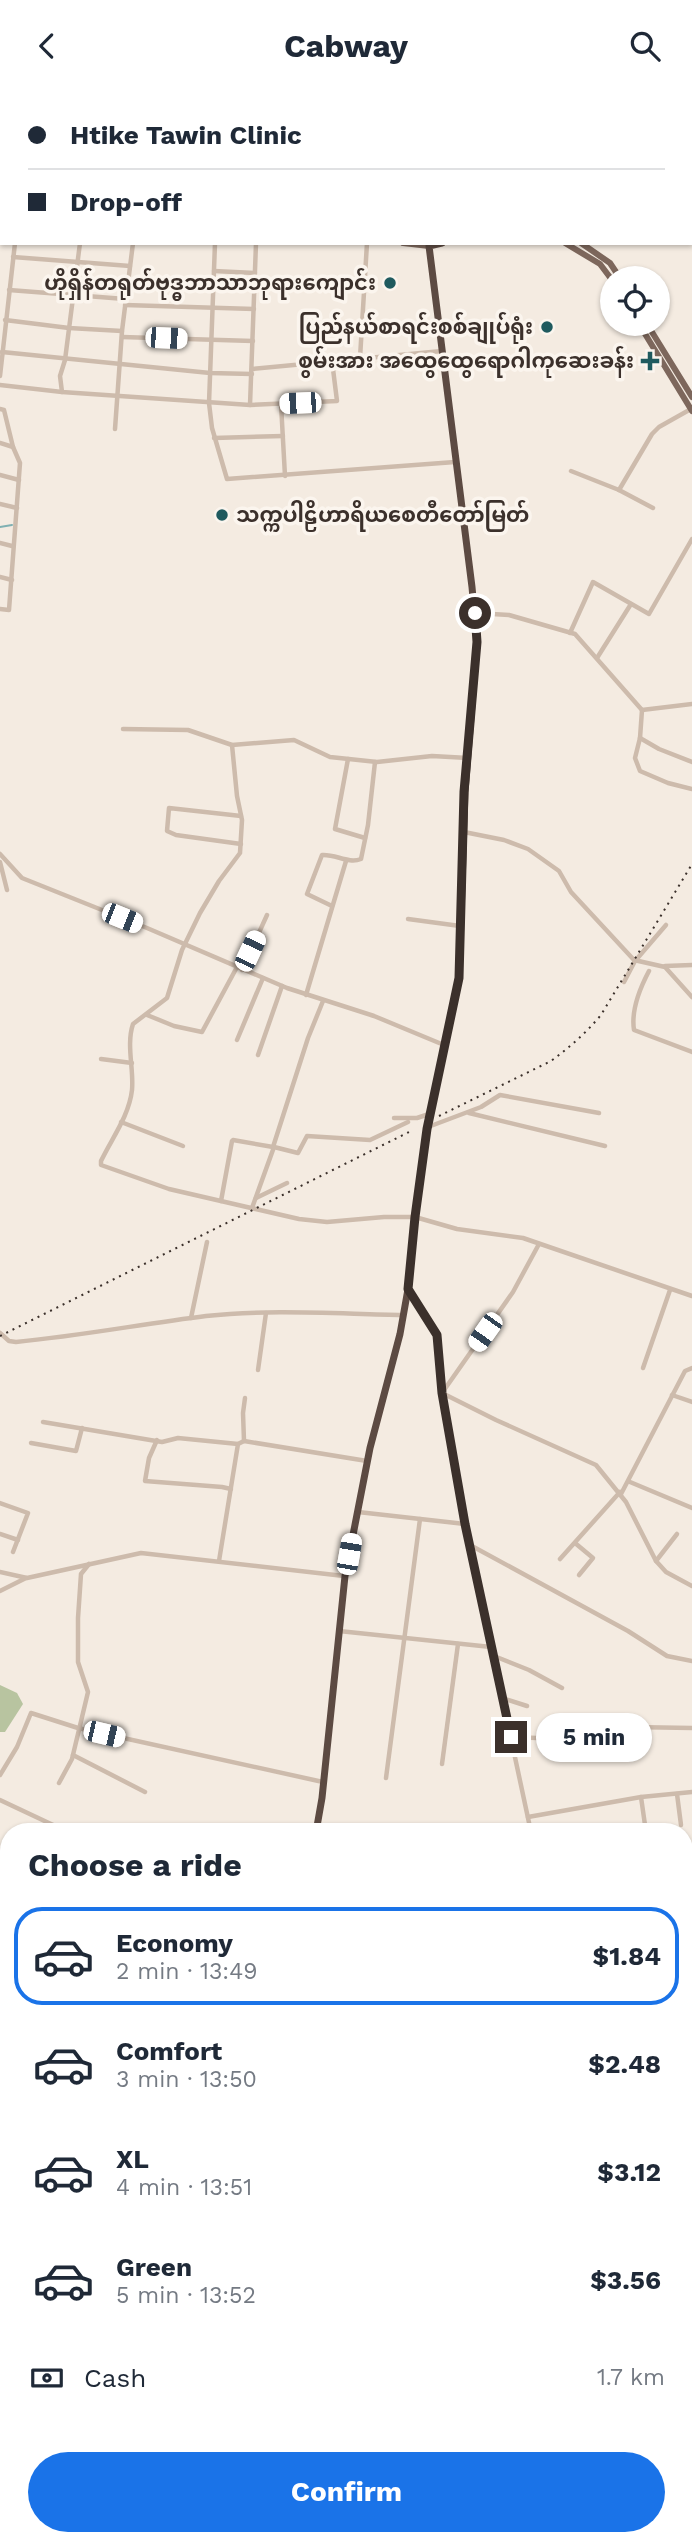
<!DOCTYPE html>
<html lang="en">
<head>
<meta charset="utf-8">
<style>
  body { margin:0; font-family:"Work Sans","Noto Sans Myanmar",sans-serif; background:#f2f2f3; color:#1f2937; height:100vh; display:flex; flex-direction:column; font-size:26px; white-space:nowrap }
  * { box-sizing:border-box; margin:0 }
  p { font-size:23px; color:#747a83 }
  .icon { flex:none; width:38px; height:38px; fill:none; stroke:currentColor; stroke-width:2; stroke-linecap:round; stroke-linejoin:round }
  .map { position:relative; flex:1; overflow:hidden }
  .panel { position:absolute; left:0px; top:1732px; width:693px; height:723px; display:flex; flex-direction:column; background:#fff; border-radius:28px 28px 0 0; box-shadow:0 2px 5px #0004 }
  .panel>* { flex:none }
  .guide { position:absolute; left:0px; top:0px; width:693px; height:154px; box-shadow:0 2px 5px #0004; display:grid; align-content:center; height:154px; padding:0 28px; background:#fff }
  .tools { position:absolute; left:600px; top:175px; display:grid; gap:14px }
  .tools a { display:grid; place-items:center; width:70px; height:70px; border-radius:50%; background:#fff; box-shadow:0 2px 5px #0004; font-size:35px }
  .end { position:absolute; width:32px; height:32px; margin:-16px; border:9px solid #3b302b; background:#fff; box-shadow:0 0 0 4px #fff }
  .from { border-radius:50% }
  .bubble { position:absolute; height:49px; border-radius:24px; background:#fff; box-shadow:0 2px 5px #0004; font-size:23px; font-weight:700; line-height:49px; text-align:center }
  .car { position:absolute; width:21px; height:42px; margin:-21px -10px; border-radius:9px; box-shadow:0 0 5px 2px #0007; background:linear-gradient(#fff 24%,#345 0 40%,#fff 0 76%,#345 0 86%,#fff 0) }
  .guide b { display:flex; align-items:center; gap:24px; height:66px; font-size:26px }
  .guide b+b { border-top:2px solid #e0e1e3 }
  .guide i { width:18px; height:18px; background:#1f2937 }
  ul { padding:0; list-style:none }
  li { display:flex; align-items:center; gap:21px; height:98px; margin:0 14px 10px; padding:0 14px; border:4px solid transparent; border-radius:28px }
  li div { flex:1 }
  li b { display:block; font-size:26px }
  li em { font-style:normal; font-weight:700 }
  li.active { border-color:#1a73e8 }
  li>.icon { width:63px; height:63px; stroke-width:1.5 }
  h2 { padding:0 28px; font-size:32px; line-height:84px }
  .pay { display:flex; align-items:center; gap:18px; height:77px; padding:0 28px; font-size:26px }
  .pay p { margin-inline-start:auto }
  .primary-button { display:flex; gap:14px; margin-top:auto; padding:14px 28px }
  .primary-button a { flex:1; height:80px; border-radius:42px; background:#1a73e8; color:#fff; font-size:28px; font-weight:700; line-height:80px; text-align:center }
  header { display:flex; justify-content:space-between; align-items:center; height:91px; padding:0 28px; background:#fff; font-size:32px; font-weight:700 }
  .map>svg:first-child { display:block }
</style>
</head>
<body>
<header><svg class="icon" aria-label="back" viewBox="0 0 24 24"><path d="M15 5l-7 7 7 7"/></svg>Cabway<svg class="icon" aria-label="search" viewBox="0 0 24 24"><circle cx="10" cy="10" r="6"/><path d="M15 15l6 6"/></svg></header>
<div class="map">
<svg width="692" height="2454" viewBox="0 0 692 2454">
  <rect width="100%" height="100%" fill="#f4ebe1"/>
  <g fill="#b8c4a0">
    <path d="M0,1594L17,1602L23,1613L5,1641H0Z"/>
    <path d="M684,2392L692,2396V2454H519V2447L684,2446Z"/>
  </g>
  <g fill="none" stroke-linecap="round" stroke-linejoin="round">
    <path stroke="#7fb0b2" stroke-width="2" d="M0,436L12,434"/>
    <g stroke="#cdbbac" stroke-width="4.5">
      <path d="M202,0L204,2"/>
      <path d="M264,0V2"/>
      <path d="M288,0V2"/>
      <path d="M54,2V0"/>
      <path d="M191,2L193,0"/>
      <path d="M315,2V0"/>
      <path d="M0,7H2"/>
      <path d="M0,128H2"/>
      <path d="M215,152L209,312L212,337L227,388L455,371"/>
      <path d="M13,166L130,175"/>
      <path d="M214,180L255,182"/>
      <path d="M9,199L125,208"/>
      <path d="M125,214L254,218"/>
      <path d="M5,229L69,237L122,240"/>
      <path d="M122,246L253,250"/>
      <path d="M2,261L210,282L252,283"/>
      <path d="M360,267L367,152"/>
      <path d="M252,278L442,260"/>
      <path d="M0,285L15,152"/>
      <path d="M0,294L62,301L250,314L337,310L332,270"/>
      <path d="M62,301L60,285L65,269L80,152"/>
      <path d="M281,313L285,385"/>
      <path d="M250,314L256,152"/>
      <path d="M0,318L4,319L13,356L20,372L9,519L0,518"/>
      <path d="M115,338L122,240L133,152"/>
      <path d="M214,347L283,345"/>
      <path d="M0,352L13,356"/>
      <path d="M571,380L619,399L653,417"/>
      <path d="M0,384L19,389"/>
      <path d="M619,399L652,343L659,336L691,318"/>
      <path d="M0,413L17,417"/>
      <path d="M0,452L12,455"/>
      <path d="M0,486L12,489"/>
      <path d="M475,522L509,524L575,543L642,619L692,613"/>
      <path d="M570,542L593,491L649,523L692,448"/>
      <path d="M597,567L631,513"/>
      <path d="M642,619L640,647L635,667L640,680L668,692L692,698"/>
      <path d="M123,638L188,639L232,654L294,649L330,666L377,671L432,665L468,667"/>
      <path d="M640,647L659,658L692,671"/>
      <path d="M232,654L237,705L242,729L240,762L219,790L200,822L182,859L167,907L133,933C126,954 134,978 132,999C129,1025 112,1047 101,1070V1074L169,1098L299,1128L327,1131L384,1126H415L457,1138L523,1147L692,1205"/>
      <path d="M348,668L335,738L365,747"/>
      <path d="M464,741L504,749L528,758L559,780L571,801L634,869L665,876L692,906"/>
      <path d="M241,753L176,744L167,740L169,717L241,725"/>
      <path d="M0,763L22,787L147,837L287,897L374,925L444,954"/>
      <path d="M0,771L7,799"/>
      <path d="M332,815L307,803L322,764C336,763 348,773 361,768L368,734L375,671"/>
      <path d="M408,828L460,835"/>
      <path d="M665,875L692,874"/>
      <path d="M242,879L267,824"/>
      <path d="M649,880C640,897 631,920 634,939L692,961"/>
      <path d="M624,891L635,870L666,834"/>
      <path d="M306,904L346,770"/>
      <path d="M147,924L174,935L202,941L237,876"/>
      <path d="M237,949L263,887"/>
      <path d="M258,964L282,895"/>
      <path d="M101,968L132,972"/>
      <path d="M469,1022L605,1055"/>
      <path d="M394,1027H417L429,1023"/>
      <path d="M121,1031L183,1055"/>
      <path d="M428,1036L481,1016L500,1004L599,1022"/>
      <path d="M256,1107L287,1092"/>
      <path d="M221,1110L232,1050L233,1049L273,1056L308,947L323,910"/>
      <path d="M252,1117L274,1056L298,1062L307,1045L370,1049L408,1031"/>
      <path d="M539,1153L513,1201L442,1302L496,1329L596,1374L626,1411L656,1470L666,1481L692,1495"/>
      <path d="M409,1199L437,1243L442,1302L465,1433L531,1741"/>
      <path d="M191,1227L207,1151"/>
      <path d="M0,1242L9,1250L16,1251C79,1245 142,1233 206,1225C271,1218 338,1223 403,1224"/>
      <path d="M643,1277L670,1199"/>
      <path d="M258,1279L266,1222"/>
      <path d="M672,1304L692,1311"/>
      <path d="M43,1331L162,1351L178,1347L238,1353L244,1350L367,1370"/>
      <path d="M157,1349L149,1367L145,1390L222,1396L231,1398"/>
      <path d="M244,1350L243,1322L245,1307"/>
      <path d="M31,1352L76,1360L82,1337"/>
      <path d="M630,1391L692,1417"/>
      <path d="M621,1403L685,1280L692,1277"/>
      <path d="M0,1412L28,1422L13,1461"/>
      <path d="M358,1421L465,1433"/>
      <path d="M0,1443L18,1449"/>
      <path d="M575,1452L593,1467L579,1484"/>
      <path d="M470,1454L628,1540L667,1565L692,1570"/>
      <path d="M560,1468L620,1401"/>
      <path d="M219,1470L238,1353"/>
      <path d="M656,1470L677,1443"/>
      <path d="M0,1481L27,1487L141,1462L344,1485"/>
      <path d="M0,1500L26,1487"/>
      <path d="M339,1540L491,1556"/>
      <path d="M494,1565L529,1579L562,1597"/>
      <path d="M502,1607L527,1615"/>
      <path d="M511,1646L614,1650L631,1636L692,1637"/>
      <path d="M73,1664L145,1701"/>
      <path d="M442,1673L458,1553"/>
      <path d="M0,1684L17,1656L31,1622L78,1637L323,1691"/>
      <path d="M386,1687L420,1428"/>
      <path d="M59,1692L72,1668L88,1601L78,1571V1527L81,1483L89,1473"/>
      <path d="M677,1703L681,1734"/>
      <path d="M641,1706L646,1741"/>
      <path d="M0,1709L68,1741"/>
      <path d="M528,1726L641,1706L692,1701"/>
      <path d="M0,1915L9,1919"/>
      <path d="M684,2088L692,2099"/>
      <path d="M684,2125L692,2119"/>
      <path d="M0,2165L9,2166"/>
      <path d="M0,2205L9,2207"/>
      <path d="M0,2231L9,2232"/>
      <path d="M0,2425L9,2431"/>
      <path d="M33,2446L43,2454"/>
    </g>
    <g stroke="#7d675c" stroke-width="6">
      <path d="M406,0V2"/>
      <path d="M469,0L470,2"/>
      <path d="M0,122L2,123"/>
      <path d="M691,124H692"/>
      <path d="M403,152L429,155V152"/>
      <path d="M565,152L600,173L612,189"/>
      <path d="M581,152L610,172L620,187"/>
      <path d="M639,233L692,320"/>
      <path d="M647,233L692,306"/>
      <path d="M684,1853L692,1851"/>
    </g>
    <g stroke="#5c4a42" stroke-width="7">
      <path d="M634,2L635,0"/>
      <path d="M316,1741L322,1707L345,1485L370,1357L400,1243L408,1198L415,1126L427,1038L459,887L465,701L477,551L472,496L429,155L442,152"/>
      <path d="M147,2446V2454"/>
    </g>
    <g stroke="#3b302b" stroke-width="2" stroke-dasharray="2 5" stroke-linecap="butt">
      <path d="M439,1025L551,970C570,956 586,942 601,924L692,773"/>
      <path d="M0,1245L411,1040"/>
    </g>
  </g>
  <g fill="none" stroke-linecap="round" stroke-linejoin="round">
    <path stroke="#3b302b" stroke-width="9" d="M475,522L477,551L464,701L459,887L427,1038L415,1126L408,1198L437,1244L442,1302L465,1433L511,1646"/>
  </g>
  <g fill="#1f5a5e" stroke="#fbf5ee" stroke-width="2.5">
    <circle cx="390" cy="192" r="7"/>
    <circle cx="547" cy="236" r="7"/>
    <path d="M646.5 259.5h7v7h7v7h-7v7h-7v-7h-7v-7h7z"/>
    <circle cx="222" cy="424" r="7"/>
  </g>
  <g text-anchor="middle" stroke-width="7" stroke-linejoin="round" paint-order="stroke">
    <g font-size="21" font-weight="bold" fill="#3b302b" stroke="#fbf5ee" text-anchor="end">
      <text x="376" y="199">ဟိုရှိန်တရုတ်ဗုဒ္ဓဘာသာဘုရားကျောင်း</text>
      <text x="533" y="243">ပြည်နယ်စာရင်းစစ်ချုပ်ရုံး</text>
      <text x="634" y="277">စွမ်းအား အထွေထွေရောဂါကုဆေးခန်း</text>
      <text x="236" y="431" text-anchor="start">သက္ကပါဠိဟာရိယစေတီတော်မြတ်</text>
    </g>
  </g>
</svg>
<div class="tools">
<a><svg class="icon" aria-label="locate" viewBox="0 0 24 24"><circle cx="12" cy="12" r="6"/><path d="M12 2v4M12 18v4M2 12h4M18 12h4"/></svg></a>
</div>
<i class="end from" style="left:475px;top:522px"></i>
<i class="end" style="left:511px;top:1646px"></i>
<div class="bubble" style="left:536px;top:1622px;width:116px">5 min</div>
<i class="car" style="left:166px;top:247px;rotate:92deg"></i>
<i class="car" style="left:300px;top:312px;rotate:268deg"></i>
<i class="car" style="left:122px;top:827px;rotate:112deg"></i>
<i class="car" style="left:250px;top:860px;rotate:25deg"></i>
<i class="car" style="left:485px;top:1241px;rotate:215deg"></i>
<i class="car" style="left:349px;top:1463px;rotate:10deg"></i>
<i class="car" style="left:104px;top:1643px;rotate:103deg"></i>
<div class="guide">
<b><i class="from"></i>Htike Tawin Clinic</b>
<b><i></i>Drop-off</b>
</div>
<section class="panel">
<h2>Choose a ride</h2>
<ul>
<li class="active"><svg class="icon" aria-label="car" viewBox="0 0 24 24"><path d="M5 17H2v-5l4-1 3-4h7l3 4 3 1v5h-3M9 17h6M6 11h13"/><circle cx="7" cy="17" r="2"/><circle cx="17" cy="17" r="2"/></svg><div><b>Economy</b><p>2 min · 13:49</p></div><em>$1.84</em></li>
<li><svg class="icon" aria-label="car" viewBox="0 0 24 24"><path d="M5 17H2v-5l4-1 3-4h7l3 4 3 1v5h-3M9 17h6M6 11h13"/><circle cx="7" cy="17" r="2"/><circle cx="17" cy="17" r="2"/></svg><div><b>Comfort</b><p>3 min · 13:50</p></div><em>$2.48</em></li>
<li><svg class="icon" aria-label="car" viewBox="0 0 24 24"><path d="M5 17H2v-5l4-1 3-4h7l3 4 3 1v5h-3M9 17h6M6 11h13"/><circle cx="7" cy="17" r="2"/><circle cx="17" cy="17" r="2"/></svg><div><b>XL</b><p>4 min · 13:51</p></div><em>$3.12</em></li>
<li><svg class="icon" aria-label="car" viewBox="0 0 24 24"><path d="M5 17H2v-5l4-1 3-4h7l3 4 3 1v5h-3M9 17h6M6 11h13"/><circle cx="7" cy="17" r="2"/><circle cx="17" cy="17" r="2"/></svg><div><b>Green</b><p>5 min · 13:52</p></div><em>$3.56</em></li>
</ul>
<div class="pay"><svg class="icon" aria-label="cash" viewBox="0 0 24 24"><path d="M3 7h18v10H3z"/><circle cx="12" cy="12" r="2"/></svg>Cash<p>1.7 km</p></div>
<div class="primary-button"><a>Confirm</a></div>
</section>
</div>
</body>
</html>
